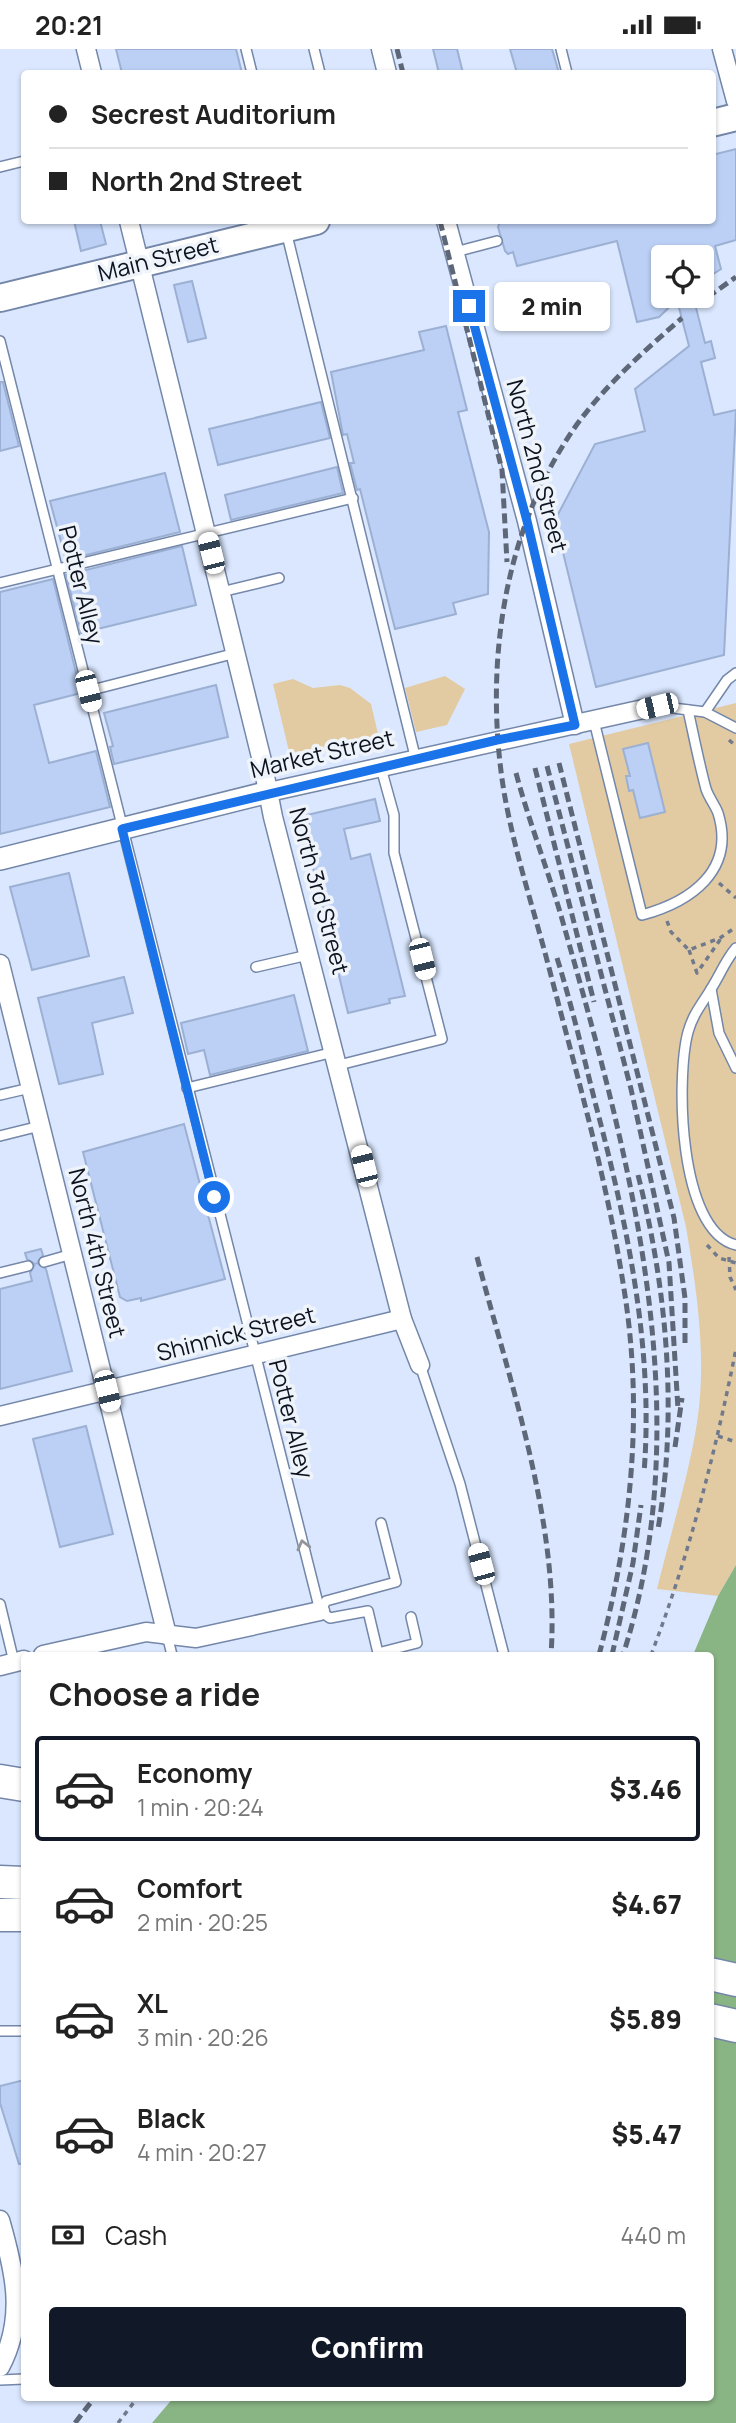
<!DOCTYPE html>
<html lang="en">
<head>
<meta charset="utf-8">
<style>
  body { margin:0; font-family:Manrope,sans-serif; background:#f2f2f2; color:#222; height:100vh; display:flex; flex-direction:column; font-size:26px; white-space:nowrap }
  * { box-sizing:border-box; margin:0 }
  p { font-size:23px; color:#767676 }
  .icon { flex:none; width:38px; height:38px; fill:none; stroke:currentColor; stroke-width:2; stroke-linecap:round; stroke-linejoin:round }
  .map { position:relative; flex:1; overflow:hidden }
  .side { position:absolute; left:21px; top:1603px; width:693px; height:749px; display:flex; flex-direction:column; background:#fff; border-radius:7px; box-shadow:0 2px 5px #0004 }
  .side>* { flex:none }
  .banner { position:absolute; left:21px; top:21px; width:695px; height:154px; border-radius:7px; box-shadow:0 2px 5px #0004; display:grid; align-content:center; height:154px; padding:0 28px; background:#fff }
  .tools { position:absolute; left:651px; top:196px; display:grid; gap:14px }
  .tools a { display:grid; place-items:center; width:63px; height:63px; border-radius:7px; background:#fff; box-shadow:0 2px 5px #0004; font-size:35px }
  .end { position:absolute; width:32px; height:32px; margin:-16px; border:9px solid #1a73e8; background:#fff; box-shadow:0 0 0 4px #fff }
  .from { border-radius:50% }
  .bubble { position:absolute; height:49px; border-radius:7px; background:#fff; box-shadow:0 2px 5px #0004; font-size:23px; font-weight:800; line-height:49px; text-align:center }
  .car { position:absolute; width:21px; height:42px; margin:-21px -10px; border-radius:9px; box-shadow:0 0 5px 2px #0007; background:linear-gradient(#fff 24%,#345 0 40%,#fff 0 76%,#345 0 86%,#fff 0) }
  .banner b { display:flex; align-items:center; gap:24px; height:66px; font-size:26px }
  .banner b+b { border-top:2px solid #e0e0e0 }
  .banner i { width:18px; height:18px; background:#222 }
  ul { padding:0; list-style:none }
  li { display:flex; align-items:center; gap:21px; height:105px; margin:0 14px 10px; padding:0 14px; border:4px solid transparent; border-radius:7px }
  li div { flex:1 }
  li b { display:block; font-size:26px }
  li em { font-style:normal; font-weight:800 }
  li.selected { border-color:#111827 }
  li>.icon { width:63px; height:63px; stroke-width:1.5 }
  h2 { padding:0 28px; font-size:32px; line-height:84px }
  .pay { display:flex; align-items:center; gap:18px; height:77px; padding:0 28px; font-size:26px }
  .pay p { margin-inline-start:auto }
  .action { display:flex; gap:14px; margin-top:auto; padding:14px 28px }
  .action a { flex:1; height:80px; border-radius:7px; background:#111827; color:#fff; font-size:28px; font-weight:800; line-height:80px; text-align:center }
  .status { display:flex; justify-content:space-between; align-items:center; height:49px; padding:0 35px; background:#fff; direction:ltr }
  .status svg { height:19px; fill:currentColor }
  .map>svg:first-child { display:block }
</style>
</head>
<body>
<div class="status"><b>20:21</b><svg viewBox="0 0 49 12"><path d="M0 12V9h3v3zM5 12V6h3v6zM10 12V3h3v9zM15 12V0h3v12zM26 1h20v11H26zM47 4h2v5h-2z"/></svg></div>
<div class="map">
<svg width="736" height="2374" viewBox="0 0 736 2374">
  <rect width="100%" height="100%" fill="#dae7fe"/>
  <g fill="#e2cba2">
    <path d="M445,627L465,640L447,676L416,683L405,639Z"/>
    <path d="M293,630L313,639L340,636L350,639L371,655L379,689L291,711L273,635Z"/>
    <path d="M736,654V1516L718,1547L657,1540C670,1486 688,1430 697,1374C707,1310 697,1242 686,1178L569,695Z"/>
  </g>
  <path fill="#89b484" d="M736,1516V2374H152L174,2348H710V1606H693L718,1547Z"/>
  <g fill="#bcd0f5" stroke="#9cb0d3" stroke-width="2">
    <path d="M116,0H236L242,24H122Z"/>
    <path d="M433,0H457L463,24H439Z"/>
    <path d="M510,0H552L559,24H517Z"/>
    <path d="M736,100V191L715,197L721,220L702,232V208H663V247H693L705,294L711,292L715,309L701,313L714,366L736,361L724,606L596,638L555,471L595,395L645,382L635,340L689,297L677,251L659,268L637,273L617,192L517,217L513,203L508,205L505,202L498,178L500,173L508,172H712V106Z"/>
    <path d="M74,172H100L106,195L81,202Z"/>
    <path d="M192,232L206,289L188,293L174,236Z"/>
    <path d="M446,277L467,361L458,363L489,483L488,545L453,554L456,565L395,580L360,440L357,441L350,414H354L347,385L343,386L331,323L424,301L419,283Z"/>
    <path d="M0,333H3L19,397L0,402Z"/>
    <path d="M321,353L330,389L218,416L209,380Z"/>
    <path d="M337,418L343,444L231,471L225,446Z"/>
    <path d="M165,424L180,483L66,511L50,452Z"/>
    <path d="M182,497L196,556L81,584L66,526Z"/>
    <path d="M53,530L81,644L34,656L49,714L96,702L110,758L0,785V543Z"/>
    <path d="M216,636L228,688L114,715L110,698L113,697L104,664Z"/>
    <path d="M648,694L665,763L640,769L633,741L629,742L626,727H630L623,700Z"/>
    <path d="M375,750L380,772L344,780L351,810L370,805L405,947L389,950L390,954L348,964L303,777L309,775L307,766Z"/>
    <path d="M69,824L89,907L32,921L10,838Z"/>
    <path d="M124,928L133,964L92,974L103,1025L59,1035L38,949Z"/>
    <path d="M294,946L308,1002L210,1026L204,1001L188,1005L181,974Z"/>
    <path d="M184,1075L225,1230L141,1252V1249L127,1252L120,1248L83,1103Z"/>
    <path d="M41,1200L43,1206L37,1214L46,1220L72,1322L0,1340V1240L32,1232L30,1224L35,1215L27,1210L25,1204Z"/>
    <path d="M86,1377L113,1485L60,1498L33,1390Z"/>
    <path d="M24,2031V2114L19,2115L0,2054V2037Z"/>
  </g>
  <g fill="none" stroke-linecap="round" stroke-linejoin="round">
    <defs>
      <g id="service">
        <path d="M246,0L252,24"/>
        <path d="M314,0L320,24"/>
        <path d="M561,0L567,24"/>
        <path d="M0,118L24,112"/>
        <path d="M286,182L416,711"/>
        <path d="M455,203L497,192"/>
        <path d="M0,292L320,1562"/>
        <path d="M0,534L353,449"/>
        <path d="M221,543L279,529"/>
        <path d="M88,642L236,604"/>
        <path d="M657,657L705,663L736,679"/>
        <path d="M705,663L727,631L736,624"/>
        <path d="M594,672L642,866C690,853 736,822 718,764C715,756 709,749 706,740C699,714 694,688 688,661"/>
        <path d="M736,899C725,912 720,926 711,940C702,955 693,965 688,983C676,1028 678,1182 736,1196"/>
        <path d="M256,918L308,906"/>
        <path d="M711,940L719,984L736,1019"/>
        <path d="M339,1016L442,990L394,804V766L381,719"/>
        <path d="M187,1039L334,1003"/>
        <path d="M0,1046L30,1039"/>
        <path d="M0,1087L40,1077"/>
        <path d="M44,1213L72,1205"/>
        <path d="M0,1224L28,1217"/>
        <path d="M420,1316L460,1435L504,1606"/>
        <path d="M0,1555L14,1613"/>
        <path d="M320,1562L330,1569L368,1562L378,1604L417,1594L411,1568"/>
        <path d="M320,1562L326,1552L396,1533L381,1474"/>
        <path d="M167,1586L172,1606"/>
        <path d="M0,1982H24"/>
        <path d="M0,2331L24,2330"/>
      </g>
      <g id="minor">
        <path d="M86,0L92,24"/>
        <path d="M381,0L387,24"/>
        <path d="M722,0L736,52"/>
        <path d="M129,172L262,712L273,768L402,1270L420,1316"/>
        <path d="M446,172L527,472L575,676"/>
        <path d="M269,743L657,657"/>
        <path d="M0,915L167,1586"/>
        <path d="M0,1367L402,1270"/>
        <path d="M43,1606L146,1583L196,1589L320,1562"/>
        <path d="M0,1617L24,1611"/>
        <path d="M0,2171C15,2223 26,2269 0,2318"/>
      </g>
      <path id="tertiary" d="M0,810L269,743"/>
      <g id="primary">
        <path d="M712,74L736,68"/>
        <path d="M0,249L316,172"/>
      </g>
      <g id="motorway">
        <path d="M0,1732L24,1736"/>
        <path d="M0,1833L24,1834"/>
        <path d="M0,1866H24"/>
        <path d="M710,1925L736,1931"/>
        <path d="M710,1971L736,1977"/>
      </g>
    </defs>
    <use href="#service" stroke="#7487a9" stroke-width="12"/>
    <use href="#minor" stroke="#7487a9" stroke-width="21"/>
    <use href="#tertiary" stroke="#7487a9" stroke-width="24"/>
    <use href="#primary" stroke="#7487a9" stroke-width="30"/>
    <use href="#motorway" stroke="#7487a9" stroke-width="35"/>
    <g stroke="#717a8c" stroke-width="3.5" stroke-dasharray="5 5" stroke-linecap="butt">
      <path d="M729,691L736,697"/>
      <path d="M719,834L736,849"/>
      <path d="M667,872L671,883L689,901L720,889L736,878"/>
      <path d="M689,901L697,924L722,888"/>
      <path d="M707,1196L719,1209L736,1214"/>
      <path d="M729,1208L730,1228L736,1241"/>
      <path d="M718,1387L736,1393"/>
      <path d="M651,1606C689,1507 715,1405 736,1300"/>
      <path d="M118,2374L138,2348"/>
    </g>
    <use href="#service" stroke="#fff" stroke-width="9"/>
    <use href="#minor" stroke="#fff" stroke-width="18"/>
    <use href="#tertiary" stroke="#fff" stroke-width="21"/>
    <use href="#primary" stroke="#fff" stroke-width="26"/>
    <use href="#motorway" stroke="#fff" stroke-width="32"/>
    <g stroke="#5e6777" stroke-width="5" stroke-dasharray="10 5" stroke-linecap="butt">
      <path d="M397,0L403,24"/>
      <path d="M440,172L502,421L507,513"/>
      <path d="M695,257L736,228"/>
      <path d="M559,714L674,1169L685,1249V1297"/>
      <path d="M547,717L631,1040L669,1214L678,1360"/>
      <path d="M535,719L594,953"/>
      <path d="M516,724C529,773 548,821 562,870C629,1106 701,1364 623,1606"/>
      <path d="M557,909C572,957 583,1005 595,1053C627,1174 654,1299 644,1424"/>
      <path d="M638,1126C667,1240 678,1364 658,1480"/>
      <path d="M477,1208C510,1335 560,1474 551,1606"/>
      <path d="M675,1398L682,1349"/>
      <path d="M599,1606C631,1486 644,1364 624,1240C607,1130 576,1023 548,915C533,858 514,801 504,743C484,620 502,485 573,381C603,338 643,303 682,269"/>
      <path d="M612,1606L633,1514L641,1456"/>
      <path d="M75,2374L95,2348"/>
    </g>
  </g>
  <defs><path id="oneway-chevron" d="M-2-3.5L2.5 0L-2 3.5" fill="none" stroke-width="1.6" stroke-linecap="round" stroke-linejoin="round" transform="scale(1.75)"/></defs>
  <use stroke="#92959a" href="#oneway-chevron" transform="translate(303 1496) rotate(-104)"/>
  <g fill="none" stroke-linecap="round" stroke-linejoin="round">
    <path stroke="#1a73e8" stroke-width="9" d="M214,1148L122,780L497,691L575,676L527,472L469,257"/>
  </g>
  <g text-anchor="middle" stroke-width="7" stroke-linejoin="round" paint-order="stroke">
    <g font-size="23" fill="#0c131f" stroke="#eff4fb">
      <text transform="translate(158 210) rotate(-14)" y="8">Main Street</text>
      <text transform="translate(537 417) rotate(75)" y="8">North 2nd Street</text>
      <text transform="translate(81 536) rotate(76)" y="8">Potter Alley</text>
      <text transform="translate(322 705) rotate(-13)" y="8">Market Street</text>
      <text transform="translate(319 842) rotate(75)" y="8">North 3rd Street</text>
      <text transform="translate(97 1204) rotate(76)" y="8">North 4th Street</text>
      <text transform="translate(236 1285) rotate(-14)" y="8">Shinnick Street</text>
      <text transform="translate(291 1370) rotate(76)" y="8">Potter Alley</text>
    </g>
  </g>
</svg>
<div class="tools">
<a><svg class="icon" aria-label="locate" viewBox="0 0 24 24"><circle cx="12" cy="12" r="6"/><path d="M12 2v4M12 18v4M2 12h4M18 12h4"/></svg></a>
</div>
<i class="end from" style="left:214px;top:1148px"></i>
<i class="end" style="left:469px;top:257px"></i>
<div class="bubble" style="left:494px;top:233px;width:116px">2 min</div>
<i class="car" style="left:211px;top:504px;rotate:346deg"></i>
<i class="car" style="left:88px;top:642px;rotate:166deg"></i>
<i class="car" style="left:657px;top:657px;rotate:257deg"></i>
<i class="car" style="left:422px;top:910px;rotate:166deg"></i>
<i class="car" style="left:364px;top:1117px;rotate:346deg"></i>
<i class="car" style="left:107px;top:1342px;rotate:166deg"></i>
<i class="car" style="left:481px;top:1515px;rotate:345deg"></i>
<div class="banner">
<b><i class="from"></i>Secrest Auditorium</b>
<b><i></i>North 2nd Street</b>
</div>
<section class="side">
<h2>Choose a ride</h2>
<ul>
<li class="selected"><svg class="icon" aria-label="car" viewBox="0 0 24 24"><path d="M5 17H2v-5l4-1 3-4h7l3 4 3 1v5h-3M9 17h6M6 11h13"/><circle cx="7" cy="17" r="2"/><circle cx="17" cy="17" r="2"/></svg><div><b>Economy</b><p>1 min · 20:24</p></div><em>$3.46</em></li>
<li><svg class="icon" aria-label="car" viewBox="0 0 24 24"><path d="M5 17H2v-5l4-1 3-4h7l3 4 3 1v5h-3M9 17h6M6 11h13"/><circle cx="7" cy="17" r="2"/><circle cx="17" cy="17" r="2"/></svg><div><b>Comfort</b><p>2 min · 20:25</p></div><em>$4.67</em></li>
<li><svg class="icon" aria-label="car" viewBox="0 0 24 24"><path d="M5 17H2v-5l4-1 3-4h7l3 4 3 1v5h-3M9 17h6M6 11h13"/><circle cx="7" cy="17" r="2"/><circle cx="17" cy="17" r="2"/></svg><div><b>XL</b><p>3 min · 20:26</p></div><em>$5.89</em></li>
<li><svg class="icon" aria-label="car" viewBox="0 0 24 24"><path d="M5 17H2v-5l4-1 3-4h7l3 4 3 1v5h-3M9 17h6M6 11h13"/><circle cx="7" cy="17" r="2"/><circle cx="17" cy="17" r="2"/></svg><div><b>Black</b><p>4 min · 20:27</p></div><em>$5.47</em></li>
</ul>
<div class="pay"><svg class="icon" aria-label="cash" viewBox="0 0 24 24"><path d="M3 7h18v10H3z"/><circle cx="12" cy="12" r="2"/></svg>Cash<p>440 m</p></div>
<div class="action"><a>Confirm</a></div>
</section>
</div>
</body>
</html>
